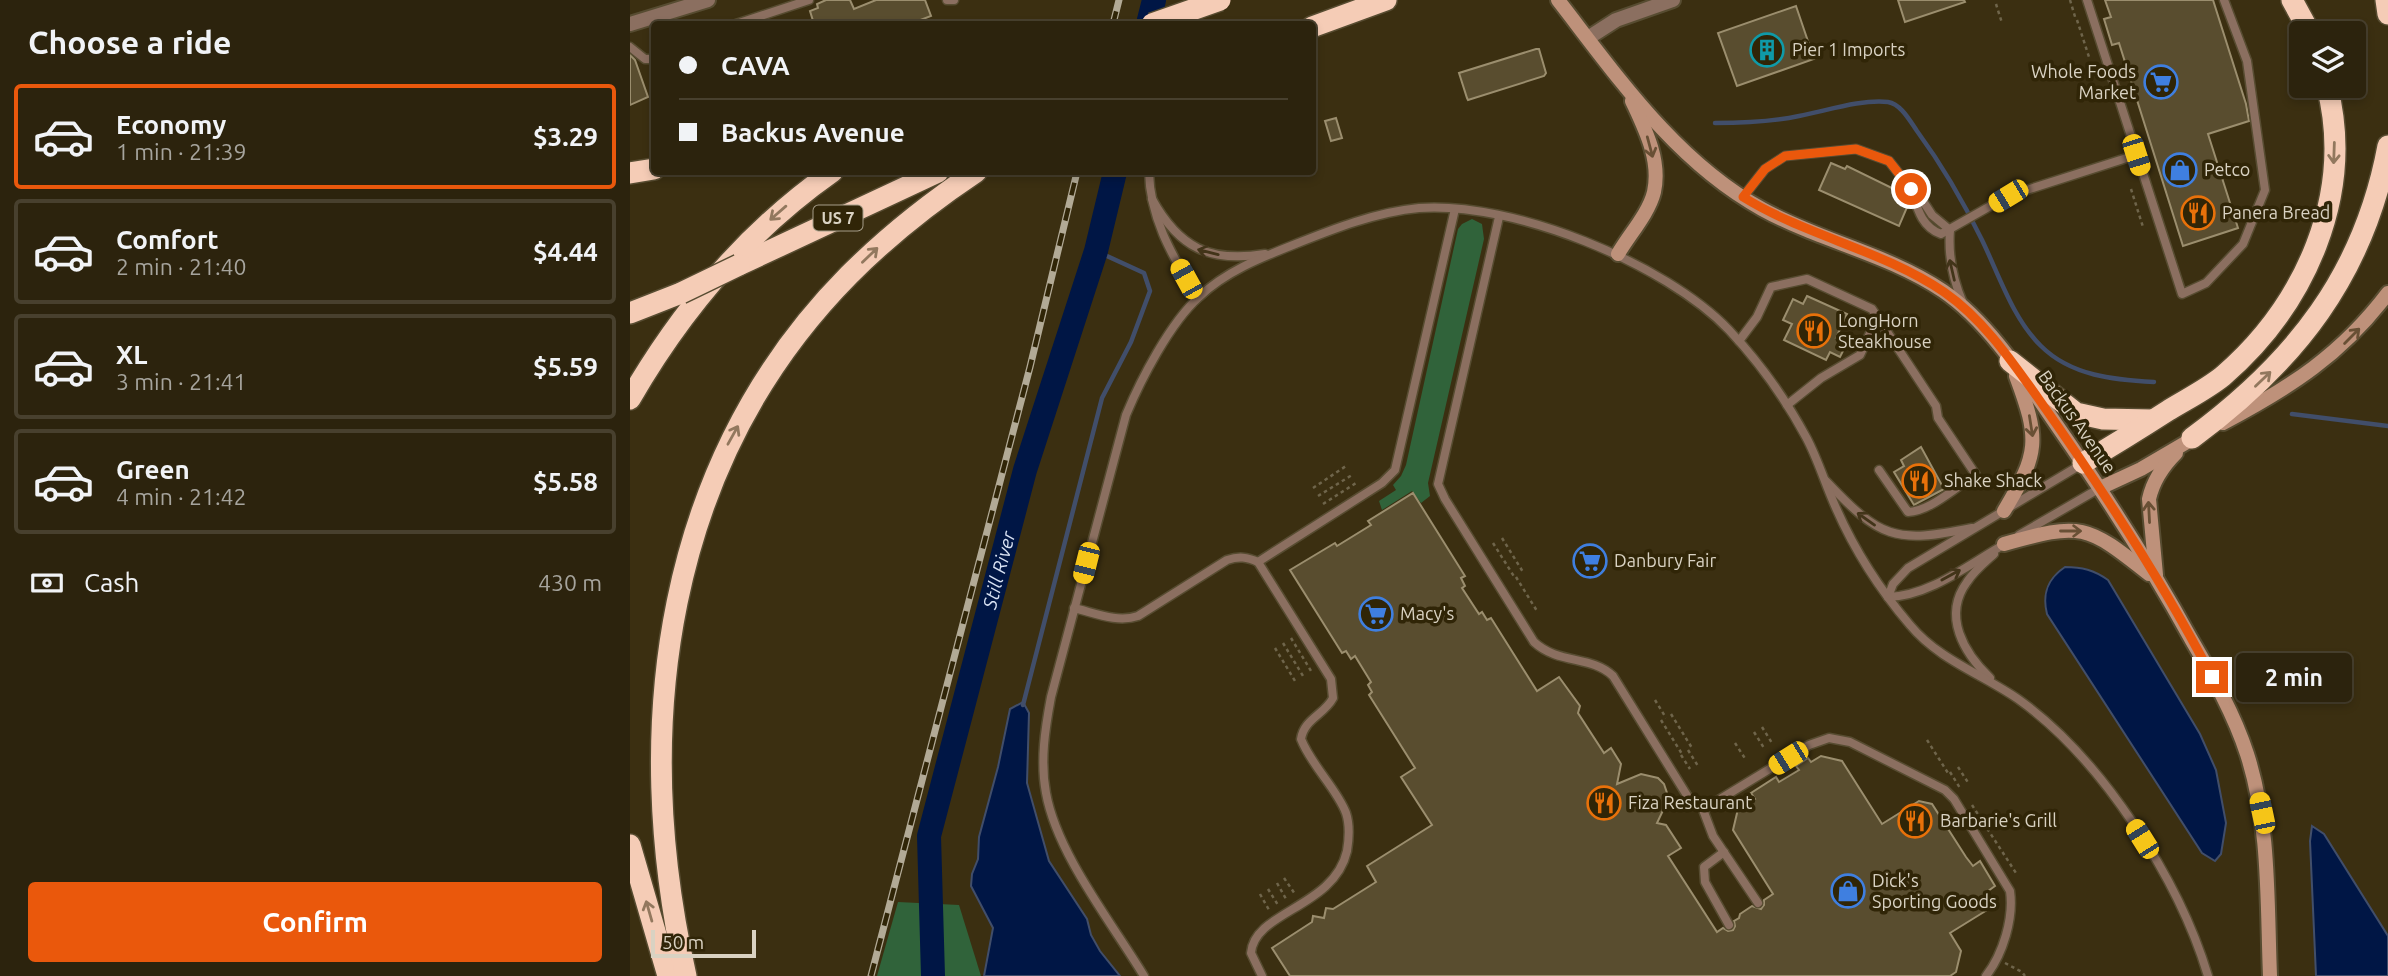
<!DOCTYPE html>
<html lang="en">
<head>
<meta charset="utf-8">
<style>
  body { margin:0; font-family:Ubuntu,sans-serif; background:#382f1b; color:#f1f3f6; height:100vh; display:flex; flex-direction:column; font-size:26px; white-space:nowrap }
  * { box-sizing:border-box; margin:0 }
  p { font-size:23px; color:#a6a49d }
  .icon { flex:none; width:38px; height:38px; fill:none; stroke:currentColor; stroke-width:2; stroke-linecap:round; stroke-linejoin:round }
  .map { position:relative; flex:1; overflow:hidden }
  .side { display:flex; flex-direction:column; background:#2c230d; width:630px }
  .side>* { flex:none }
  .banner { position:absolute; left:21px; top:21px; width:665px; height:154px; border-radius:7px; box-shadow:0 4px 10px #0003,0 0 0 2px #48402e; display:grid; align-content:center; height:154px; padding:0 28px; background:#2c230d }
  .fabs { position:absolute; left:1659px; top:21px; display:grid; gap:14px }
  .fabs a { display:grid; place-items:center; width:77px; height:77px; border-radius:7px; background:#2c230d; box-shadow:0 4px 10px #0003,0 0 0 2px #48402e; font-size:35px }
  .scale { position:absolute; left:21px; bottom:18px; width:105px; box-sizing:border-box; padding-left:7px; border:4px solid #d9d2c2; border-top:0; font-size:19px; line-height:24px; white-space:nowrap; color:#d9d2c2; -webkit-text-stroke:5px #302507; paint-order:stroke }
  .end { position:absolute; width:32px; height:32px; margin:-16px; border:9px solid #ea580c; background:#fff; box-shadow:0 0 0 4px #fff }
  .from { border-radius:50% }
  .bubble { position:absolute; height:49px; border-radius:7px; background:#2c230d; box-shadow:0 4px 10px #0003,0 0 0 2px #48402e; font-size:23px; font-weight:700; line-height:49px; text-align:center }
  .car { position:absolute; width:21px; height:42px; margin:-21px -10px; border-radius:9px; box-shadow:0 0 5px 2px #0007; background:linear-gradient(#f5c518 24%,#345 0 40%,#f5c518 0 76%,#345 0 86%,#f5c518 0) }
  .banner b { display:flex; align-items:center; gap:24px; height:66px; font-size:26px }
  .banner b+b { border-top:2px solid #48402e }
  .banner i { width:18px; height:18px; background:#f1f3f6 }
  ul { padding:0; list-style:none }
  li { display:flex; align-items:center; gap:21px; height:105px; margin:0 14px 10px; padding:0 14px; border:4px solid #48402e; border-radius:7px }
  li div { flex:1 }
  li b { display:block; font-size:26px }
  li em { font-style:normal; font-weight:700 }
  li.selected { border-color:#ea580c }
  li>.icon { width:63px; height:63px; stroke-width:1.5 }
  h2 { padding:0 28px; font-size:32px; line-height:84px }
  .pay { display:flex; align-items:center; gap:18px; height:77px; padding:0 28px; font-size:26px }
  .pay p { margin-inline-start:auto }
  .primary-button { display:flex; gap:14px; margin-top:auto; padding:14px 28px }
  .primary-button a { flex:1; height:80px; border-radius:7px; background:#ea580c; color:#fff; font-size:28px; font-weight:700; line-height:80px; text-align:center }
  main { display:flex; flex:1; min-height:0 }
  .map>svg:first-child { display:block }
</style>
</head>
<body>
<main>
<section class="side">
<h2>Choose a ride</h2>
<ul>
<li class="selected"><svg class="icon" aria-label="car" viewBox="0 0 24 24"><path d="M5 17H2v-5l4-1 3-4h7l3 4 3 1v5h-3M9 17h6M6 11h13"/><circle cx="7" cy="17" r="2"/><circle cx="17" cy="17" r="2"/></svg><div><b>Economy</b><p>1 min · 21:39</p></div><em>$3.29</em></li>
<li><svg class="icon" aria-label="car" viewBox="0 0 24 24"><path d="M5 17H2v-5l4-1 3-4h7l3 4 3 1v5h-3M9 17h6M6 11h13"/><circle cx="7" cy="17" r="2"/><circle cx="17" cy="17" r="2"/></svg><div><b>Comfort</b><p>2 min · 21:40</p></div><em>$4.44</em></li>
<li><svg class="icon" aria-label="car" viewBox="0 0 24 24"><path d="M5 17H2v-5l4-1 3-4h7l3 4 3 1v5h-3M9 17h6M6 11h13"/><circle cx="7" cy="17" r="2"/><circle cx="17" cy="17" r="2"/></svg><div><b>XL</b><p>3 min · 21:41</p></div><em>$5.59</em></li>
<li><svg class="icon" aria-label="car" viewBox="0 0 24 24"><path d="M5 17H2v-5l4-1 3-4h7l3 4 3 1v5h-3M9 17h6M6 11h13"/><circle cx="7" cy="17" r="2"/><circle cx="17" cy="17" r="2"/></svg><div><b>Green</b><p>4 min · 21:42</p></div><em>$5.58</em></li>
</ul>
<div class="pay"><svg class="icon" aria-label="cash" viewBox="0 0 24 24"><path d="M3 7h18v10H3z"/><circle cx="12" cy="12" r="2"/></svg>Cash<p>430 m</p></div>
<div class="primary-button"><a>Confirm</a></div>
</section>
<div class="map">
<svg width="1758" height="976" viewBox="0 0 1758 976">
  <rect width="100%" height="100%" fill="#3b2f11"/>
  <g fill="#30633a">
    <path d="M842,219L852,224L854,239L801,470L798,483L800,496L791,503L782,491L752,510L749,501L766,490L763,485L771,476L776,465L828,229L832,224Z"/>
    <path d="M268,902L329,905L351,976H247Z"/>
  </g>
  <g fill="#001645" stroke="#414e6a" stroke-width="2">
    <path d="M1435,567C1452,567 1464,570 1478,580L1570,734L1586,770L1596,823L1591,854L1585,861L1572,853L1417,614C1412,594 1417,579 1435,567Z"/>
    <path d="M393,702L399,713L397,783L419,861L457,919L461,935L470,951L490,976H354L363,928L341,886L342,874L348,859L349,837L368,767L380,709Z"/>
    <path d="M1682,826L1694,834L1758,936V976H1686L1680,841Z"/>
  </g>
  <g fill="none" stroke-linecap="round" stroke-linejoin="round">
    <g stroke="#414e6a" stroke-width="4.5">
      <path d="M1085,123C1114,123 1141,122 1169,116C1196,111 1231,99 1258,102C1271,104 1280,121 1287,131C1312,165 1334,203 1352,240C1369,275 1383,319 1411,346C1441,376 1485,380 1524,382"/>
      <path d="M1662,414L1758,426"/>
      <path d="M393,705L472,398L501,342L520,291L514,273L466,251"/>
    </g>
    <g stroke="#001645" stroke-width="24">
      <path d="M518,24L524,0"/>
      <path id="s1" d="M303,976L299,836L395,470L466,251L485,172"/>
    </g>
  </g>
  <g fill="#594d2f" stroke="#9b8e6e" stroke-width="2">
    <path d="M196,0H220L224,9L246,0H295L301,16L280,24H184L180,11L188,8L187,4Z"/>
    <path d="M1268,0H1334L1335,2L1275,22Z"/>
    <path d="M1475,0H1583L1616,104L1619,121L1578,134L1608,228L1553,246L1489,43L1482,45L1474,19L1481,17Z"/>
    <path d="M1166,6L1184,59L1107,86L1088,33Z"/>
    <path d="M906,49H909L916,73L914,76L838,100L837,98L829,73Z"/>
    <path d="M0,55L5,60L18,97L0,105Z"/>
    <path d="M706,118L712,138L701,141L695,121Z"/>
    <path d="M1201,163L1215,169L1217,166L1268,191L1267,193L1275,197L1272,202L1278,205L1269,226L1189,190Z"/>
    <path d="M1177,296L1217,314L1206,338L1217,343L1210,357L1200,352L1196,360L1154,340L1162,324L1153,320L1163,299L1173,304Z"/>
    <path d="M1291,447L1314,489L1284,505L1264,472L1274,466L1271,460Z"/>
    <path d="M783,493L835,576L831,578L835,586L832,588L849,614L852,612L857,620L861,618L907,691L929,677L950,706L948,713L974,753L981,748L991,764L987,784L1011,774L1028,778L1034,784L1037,793V802L1027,823L1036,825L1051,848L1038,856L1087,932L1093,928L1098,931L1103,930L1105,926L1104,921L1109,918L1110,914L1122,906L1131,909L1134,905V900L1143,894L1103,830L1108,809L1125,799L1121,793L1146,777L1149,782L1169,770L1166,766L1178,758L1181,762L1191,756L1212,761L1252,824L1289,801L1302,804L1336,857L1343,866L1350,861L1365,886L1358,891L1354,905L1362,907L1320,933L1331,951L1326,972L1320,976H660L642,948L682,922L683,916L694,918L696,908L703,909L746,882L737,866L802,825L771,777L785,768L739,695L742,692L738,685L741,682L725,656L721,659L716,651L712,653L660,570L705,543L707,546L741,525L738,521Z"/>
  </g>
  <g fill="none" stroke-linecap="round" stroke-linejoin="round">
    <defs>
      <g id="service">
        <path d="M317,0H324"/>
        <path d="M1457,0L1552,294L1576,283L1613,244L1635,190L1617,61L1594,0"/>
        <path d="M106,24L179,0"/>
        <path d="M0,47L15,59H24"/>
        <path d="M519,172C520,220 544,258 567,298"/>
        <path d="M1281,189C1287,207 1291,227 1311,234L1378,196L1506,155"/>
        <path d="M1113,197L1135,169L1155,156L1226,149L1259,161L1281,189L1291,198L1302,215L1320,230"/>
        <path d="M522,199C549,248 580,263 635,254"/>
        <path d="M869,217L808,484L815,499L904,642C929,665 961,655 983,676L1058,797C1063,803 1069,808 1077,807L1179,745L1199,738L1220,742L1315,790L1324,799L1380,891C1384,918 1373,954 1356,976"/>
        <path d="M1320,230C1318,256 1322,278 1333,303"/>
        <path d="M1109,341L1127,317L1141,287L1177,279L1242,309L1306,406L1308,418L1346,475"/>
        <path d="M1157,405L1191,378L1230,355L1247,318"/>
        <path d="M1249,470L1278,512C1298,511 1317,494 1334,483"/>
        <path d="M1196,481C1250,538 1264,544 1342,528"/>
        <path d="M1389,535L1470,488"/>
        <path d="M628,562L752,483L765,470L825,209"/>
        <path d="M1258,597L1263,584L1278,568L1452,464"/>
        <path d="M1258,597C1300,596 1339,564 1375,544"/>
        <path d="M444,608C465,613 487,623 508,616L597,560C609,556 617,557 628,562L701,679L703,698C694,715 674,719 671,739C681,765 707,789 716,813C720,825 719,839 717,851C704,908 624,911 621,953L632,976"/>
        <path d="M1360,678C1334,653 1312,616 1337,582C1344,571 1354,563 1364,554"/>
        <path d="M1072,807L1083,836L1128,903"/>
        <path d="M1094,852L1074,867L1075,882L1099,925"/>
        <path d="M514,976C482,923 427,854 416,793C410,761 415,729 421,697L496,415C511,379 540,323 569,297C595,272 630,258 663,245C703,229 746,212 789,208C882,201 1035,263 1099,330C1129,362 1155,398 1176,437C1188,459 1195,484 1206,508C1224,549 1251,591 1280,625C1309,660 1352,674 1388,699C1471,758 1549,879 1578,976"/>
      </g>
      <path id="minor" d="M0,24L78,0"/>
      <path id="tertiary" d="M958,38L986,20L1043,0"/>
      <g id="secondary">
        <path d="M928,0C987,76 1046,162 1132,209C1190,241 1258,254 1313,291C1360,323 1396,381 1428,427C1476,496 1521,566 1561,639C1582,675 1604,714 1617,754C1640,825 1637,902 1640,976"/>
        <path d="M988,254C999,235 1019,213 1024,192C1031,160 1015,129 1002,101"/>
        <path d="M1593,423C1661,387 1711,355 1758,293"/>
        <path d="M1470,488L1511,469L1569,435"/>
        <path d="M1374,511C1409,453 1410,440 1386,376"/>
        <path d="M1374,544C1452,522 1456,524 1519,574"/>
        <path d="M1526,575L1519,499C1523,481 1533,466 1546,453"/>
      </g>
      <g id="motorway">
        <path d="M1662,0L1680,33"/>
        <path d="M1756,0L1758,14"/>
        <path d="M682,27L756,0"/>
        <path d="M0,173L24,169"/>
        <path d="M109,265L308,172"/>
        <path d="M0,313L51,293"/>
        <path d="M1380,361L1446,413L1473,419L1522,420"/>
        <path d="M0,399C52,309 118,231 202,172"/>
        <path d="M1562,438C1665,362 1734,275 1758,146"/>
        <path d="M1453,463C1482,446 1511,428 1539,410C1557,399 1577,389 1593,376C1675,305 1725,195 1697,86"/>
        <path d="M0,845L38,976"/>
        <path d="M56,976C0,727 34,462 219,275C258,236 301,202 346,172"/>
      </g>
    </defs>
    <use href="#service" stroke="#574c31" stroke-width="11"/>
    <use href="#minor" stroke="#574c31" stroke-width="18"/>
    <use href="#tertiary" stroke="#574c31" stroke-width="18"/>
    <use href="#secondary" stroke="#574c31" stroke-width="18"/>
    <use href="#motorway" stroke="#574c31" stroke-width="24"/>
    <g stroke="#6f654b" stroke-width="2.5" stroke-dasharray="3.5 3.5" stroke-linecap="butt">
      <path d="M1440,0L1446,20"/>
      <path d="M1366,4L1372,23"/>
      <path d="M1447,20L1459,57"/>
      <path d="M1501,189L1513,227"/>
      <path d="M683,488L716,466"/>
      <path d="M688,496L722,475"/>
      <path d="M693,504L726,483"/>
      <path d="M872,538L893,572"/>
      <path d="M863,543L885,578"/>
      <path d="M886,577L907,611"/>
      <path d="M661,638L681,671"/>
      <path d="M653,643L673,676"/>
      <path d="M645,648L665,681"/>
      <path d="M1025,700L1036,718"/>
      <path d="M1041,714L1062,748"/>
      <path d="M1031,720L1052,754"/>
      <path d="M1132,727L1142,743"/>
      <path d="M1124,732L1134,748"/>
      <path d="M1297,740L1318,773"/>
      <path d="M1105,743L1116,760"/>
      <path d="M1058,750L1068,766"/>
      <path d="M1051,755L1060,769"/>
      <path d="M1328,767L1339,784"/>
      <path d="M1320,772L1330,788"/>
      <path d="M1342,805L1386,873"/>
      <path d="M654,878L665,894"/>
      <path d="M647,883L656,899"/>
      <path d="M638,889L648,905"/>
      <path d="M630,894L639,910"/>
      <path d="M1375,963L1392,972L1395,976"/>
    </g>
    <use href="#service" stroke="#8b6f60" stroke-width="8"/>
    <use href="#minor" stroke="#8b6f60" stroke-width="14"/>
    <use href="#tertiary" stroke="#8b6f60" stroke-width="14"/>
    <use href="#secondary" stroke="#be917a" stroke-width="14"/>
    <use href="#motorway" stroke="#f5ccb6" stroke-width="21"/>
    <defs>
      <g id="rail">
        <path d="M483,24L489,0"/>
        <path d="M241,976L400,367L447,172"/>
      </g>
    </defs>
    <use href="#rail" stroke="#b2aa96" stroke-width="7"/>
    <use href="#rail" stroke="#302507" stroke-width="4.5" stroke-dasharray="13" stroke-linecap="butt"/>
    <defs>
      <g id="motorway-bridge">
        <path d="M522,24L590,0"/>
        <path d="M51,293L109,265"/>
      </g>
    </defs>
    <use href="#motorway-bridge" stroke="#574c31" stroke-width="24" stroke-linecap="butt"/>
    <use href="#motorway-bridge" stroke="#f5ccb6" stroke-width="21"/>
  </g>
  <defs><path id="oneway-shaft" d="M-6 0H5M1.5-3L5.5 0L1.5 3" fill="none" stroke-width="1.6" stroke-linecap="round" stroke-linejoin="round" transform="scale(1.75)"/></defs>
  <g stroke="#695035">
    <use href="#oneway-shaft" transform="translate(1020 147) rotate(75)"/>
    <use href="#oneway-shaft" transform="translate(1722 336) rotate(-45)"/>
    <use href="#oneway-shaft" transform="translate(1401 426) rotate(81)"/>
    <use href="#oneway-shaft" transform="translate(1519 512) rotate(-93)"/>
    <use href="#oneway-shaft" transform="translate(1441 531)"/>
  </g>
  <g stroke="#92785e">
    <use href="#oneway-shaft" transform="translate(1704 153) rotate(92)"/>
    <use href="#oneway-shaft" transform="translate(148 213) rotate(139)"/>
    <use href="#oneway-shaft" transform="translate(240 255) rotate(-44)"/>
    <use href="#oneway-shaft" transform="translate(1633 379) rotate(-44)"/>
    <use href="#oneway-shaft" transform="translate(103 435) rotate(-61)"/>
    <use href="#oneway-shaft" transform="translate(19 911) rotate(-106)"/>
  </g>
  <g stroke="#423419">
    <use href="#oneway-shaft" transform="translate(578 252) rotate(-166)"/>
    <use href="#oneway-shaft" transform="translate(1322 270) rotate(-103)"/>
    <use href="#oneway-shaft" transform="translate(1236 519) rotate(-145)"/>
    <use href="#oneway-shaft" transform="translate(1321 575) rotate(-29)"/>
  </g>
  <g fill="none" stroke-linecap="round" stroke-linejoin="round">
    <path stroke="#ea580c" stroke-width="9" d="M1281,189L1259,161L1226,149L1155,156L1135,169L1113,197C1176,236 1252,250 1314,292C1353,319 1381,360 1408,398C1471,487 1532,580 1582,677"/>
  </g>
  <defs>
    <symbol id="building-ring" viewBox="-11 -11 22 22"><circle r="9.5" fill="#302507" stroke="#0f9aa8" stroke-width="1.5"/><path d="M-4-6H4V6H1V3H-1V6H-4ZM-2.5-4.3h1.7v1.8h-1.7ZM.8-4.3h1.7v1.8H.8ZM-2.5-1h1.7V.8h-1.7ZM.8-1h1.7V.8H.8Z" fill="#0f9aa8"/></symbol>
    <symbol id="supermarket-ring" viewBox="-11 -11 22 22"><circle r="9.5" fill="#302507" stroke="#3f7fe0" stroke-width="1.5"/><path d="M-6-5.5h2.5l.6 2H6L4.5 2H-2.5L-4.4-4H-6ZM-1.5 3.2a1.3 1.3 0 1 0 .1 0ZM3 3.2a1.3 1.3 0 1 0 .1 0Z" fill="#3f7fe0"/></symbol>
    <symbol id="shop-ring" viewBox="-11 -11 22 22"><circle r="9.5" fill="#302507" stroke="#3f7fe0" stroke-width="1.5"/><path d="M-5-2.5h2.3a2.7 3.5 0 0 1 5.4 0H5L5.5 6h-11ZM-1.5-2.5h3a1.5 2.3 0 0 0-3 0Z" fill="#3f7fe0"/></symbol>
    <symbol id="restaurant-ring" viewBox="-11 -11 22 22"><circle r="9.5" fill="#302507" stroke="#e8710a" stroke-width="1.5"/><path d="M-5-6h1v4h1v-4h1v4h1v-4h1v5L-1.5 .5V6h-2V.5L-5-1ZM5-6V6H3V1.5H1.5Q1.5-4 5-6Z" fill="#e8710a"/></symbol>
  </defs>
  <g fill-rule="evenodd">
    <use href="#building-ring" x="1118" y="31" width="38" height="38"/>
    <use href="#supermarket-ring" x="1512" y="63" width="38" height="38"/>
    <use href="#shop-ring" x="1531" y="151" width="38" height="38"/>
    <use href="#restaurant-ring" x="1549" y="194" width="38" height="38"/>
    <use href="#restaurant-ring" x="1165" y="312" width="38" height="38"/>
    <use href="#restaurant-ring" x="1270" y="462" width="38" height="38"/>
    <use href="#supermarket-ring" x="941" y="542" width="38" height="38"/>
    <use href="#supermarket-ring" x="727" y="595" width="38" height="38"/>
    <use href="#restaurant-ring" x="955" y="784" width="38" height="38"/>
    <use href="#restaurant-ring" x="1266" y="802" width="38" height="38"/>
    <use href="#shop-ring" x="1199" y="872" width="38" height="38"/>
  </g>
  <g text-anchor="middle" stroke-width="7" stroke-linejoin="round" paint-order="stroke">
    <rect fill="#302507" stroke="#a69e8a" stroke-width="2" x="183.5" y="205.5" width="49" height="25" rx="5"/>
    <g font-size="16" font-weight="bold" fill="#d9d2c2">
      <text x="208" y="224">US 7</text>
    </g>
    <g font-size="18" fill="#d9d2c2" stroke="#302507" text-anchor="start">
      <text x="1162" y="56">Pier 1 Imports</text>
      <text x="1506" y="78" text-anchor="end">Whole Foods<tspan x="1506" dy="21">Market</tspan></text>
      <text x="1574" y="176">Petco</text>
      <text x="1592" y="219">Panera Bread</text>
      <text x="1208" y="327">LongHorn<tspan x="1208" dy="21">Steakhouse</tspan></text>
      <text x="1314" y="487">Shake Shack</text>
      <text x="984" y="567">Danbury Fair</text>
      <text x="770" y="620">Macy's</text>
      <text x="998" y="809">Fiza Restaurant</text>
      <text x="1310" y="827">Barbarie's Grill</text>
      <text x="1242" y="887">Dick's<tspan x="1242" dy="21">Sporting Goods</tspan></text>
    </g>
    <g font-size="18" fill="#d9d2c2" stroke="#302507">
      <text transform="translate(1447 422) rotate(55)" y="6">Backus Avenue</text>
    </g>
    <g font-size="19" font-style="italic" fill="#d9e3f4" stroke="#302507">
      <text dy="7" stroke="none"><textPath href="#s1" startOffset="415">Still River</textPath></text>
    </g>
  </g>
</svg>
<div class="fabs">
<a><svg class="icon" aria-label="layers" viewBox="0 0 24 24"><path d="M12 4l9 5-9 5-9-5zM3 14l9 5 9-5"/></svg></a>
</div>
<div class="scale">50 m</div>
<i class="end from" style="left:1281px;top:189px"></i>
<i class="end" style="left:1582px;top:677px"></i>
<div class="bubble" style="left:1606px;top:653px;width:116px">2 min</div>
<i class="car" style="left:1506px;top:155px;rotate:162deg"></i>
<i class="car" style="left:1378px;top:196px;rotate:239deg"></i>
<i class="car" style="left:556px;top:279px;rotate:331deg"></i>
<i class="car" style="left:456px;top:563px;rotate:194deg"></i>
<i class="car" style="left:1158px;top:758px;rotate:238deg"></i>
<i class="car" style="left:1632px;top:813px;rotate:348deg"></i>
<i class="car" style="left:1512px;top:839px;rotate:328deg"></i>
<div class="banner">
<b><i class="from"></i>CAVA</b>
<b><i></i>Backus Avenue</b>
</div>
</div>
</main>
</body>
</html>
